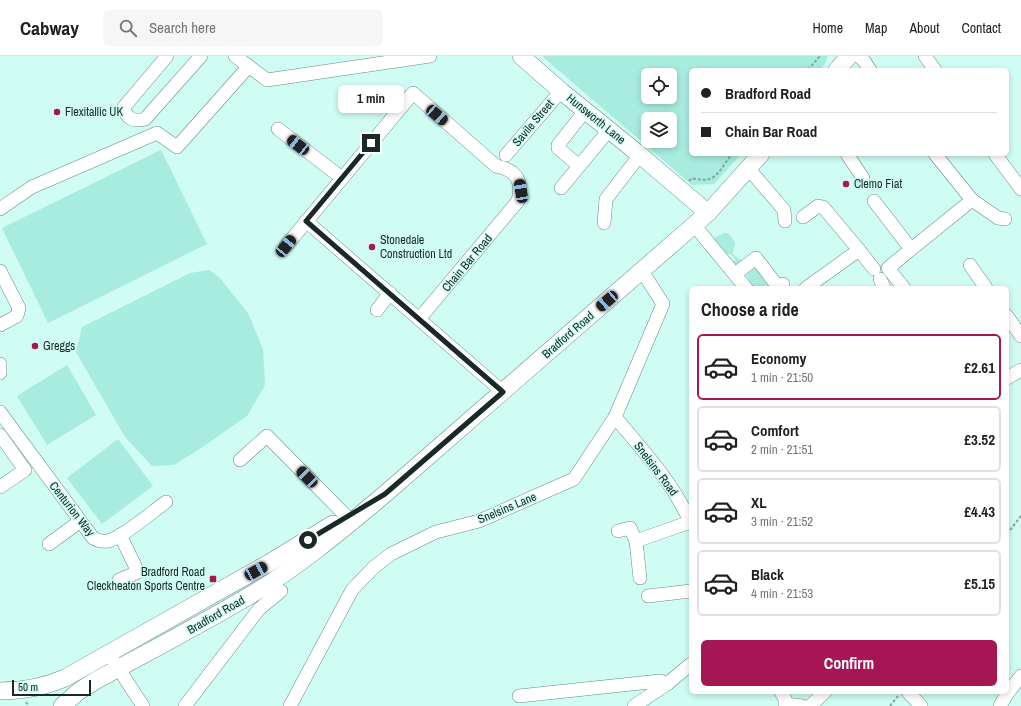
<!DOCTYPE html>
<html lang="en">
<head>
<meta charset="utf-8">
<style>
  body { margin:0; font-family:"Archivo Narrow",sans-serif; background:#f6f6f6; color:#202124; height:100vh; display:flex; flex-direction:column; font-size:15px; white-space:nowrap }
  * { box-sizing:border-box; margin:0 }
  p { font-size:13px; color:#757577 }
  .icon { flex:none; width:22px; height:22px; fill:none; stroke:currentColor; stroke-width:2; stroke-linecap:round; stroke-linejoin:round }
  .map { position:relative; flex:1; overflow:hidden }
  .panel { position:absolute; left:689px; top:230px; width:320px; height:408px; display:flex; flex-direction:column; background:#fff; border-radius:6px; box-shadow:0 2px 6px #0003 }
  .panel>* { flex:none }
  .top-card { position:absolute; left:689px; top:12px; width:320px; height:88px; border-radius:6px; box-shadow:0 2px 6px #0003; display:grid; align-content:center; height:88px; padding:0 12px; background:#fff }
  .tools { position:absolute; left:641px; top:12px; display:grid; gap:8px }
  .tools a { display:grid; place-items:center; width:36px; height:36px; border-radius:6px; background:#fff; box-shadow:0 2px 6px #0003; font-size:20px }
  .scale { position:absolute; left:12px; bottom:10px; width:79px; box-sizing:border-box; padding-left:4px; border:2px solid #182926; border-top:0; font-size:11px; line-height:14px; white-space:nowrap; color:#182926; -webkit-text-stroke:3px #cffcf3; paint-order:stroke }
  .end { position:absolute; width:18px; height:18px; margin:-9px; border:5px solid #182926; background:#fff; box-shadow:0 0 0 2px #fff }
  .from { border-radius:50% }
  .bubble { position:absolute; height:28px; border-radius:6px; background:#fff; box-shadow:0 2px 6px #0003; font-size:13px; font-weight:800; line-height:28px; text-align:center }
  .car { position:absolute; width:12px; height:24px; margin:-12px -6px; border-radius:5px; box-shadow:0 0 3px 1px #0007; background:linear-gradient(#222 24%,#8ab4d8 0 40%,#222 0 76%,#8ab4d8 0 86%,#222 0) }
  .top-card b { display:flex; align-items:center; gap:14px; height:38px; font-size:15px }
  .top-card b+b { border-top:1px solid #e0e0e0 }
  .top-card i { width:10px; height:10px; background:#202124 }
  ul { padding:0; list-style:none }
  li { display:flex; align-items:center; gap:12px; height:66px; margin:0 8px 6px; padding:0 4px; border:2px solid #e0e0e0; border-radius:6px }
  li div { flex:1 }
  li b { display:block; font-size:15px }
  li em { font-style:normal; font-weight:800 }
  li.selected { border-color:#a61655 }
  li>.icon { width:36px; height:36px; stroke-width:1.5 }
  h2 { padding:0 12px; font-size:18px; line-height:48px }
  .cta { display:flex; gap:8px; margin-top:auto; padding:8px 12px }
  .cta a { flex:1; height:46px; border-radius:6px; background:#a61655; color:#fff; font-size:16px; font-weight:800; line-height:46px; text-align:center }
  header { display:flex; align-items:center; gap:24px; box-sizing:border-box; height:56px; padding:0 20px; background:#fff; border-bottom:1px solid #e0e0e0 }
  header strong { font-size:19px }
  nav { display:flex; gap:22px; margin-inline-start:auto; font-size:14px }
  .search { width:280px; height:36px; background:#f6f6f6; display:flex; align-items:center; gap:10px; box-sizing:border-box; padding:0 14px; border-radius:6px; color:#757577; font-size:15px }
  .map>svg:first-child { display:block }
</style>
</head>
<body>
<header>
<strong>Cabway</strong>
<div class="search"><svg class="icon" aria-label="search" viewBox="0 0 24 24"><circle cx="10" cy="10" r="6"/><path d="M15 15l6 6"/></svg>Search here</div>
<nav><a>Home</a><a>Map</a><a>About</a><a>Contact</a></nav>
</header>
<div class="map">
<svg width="1021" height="650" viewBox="0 0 1021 650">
  <rect width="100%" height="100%" fill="#cffcf3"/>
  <g fill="#a8ebdf" fill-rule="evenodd">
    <path d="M544,0H828L825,8L819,14H691V98H741L714,128L692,129L543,1ZM648,19H670V41H648ZM648,63H670V85H648Z"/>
    <path d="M161,94L207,188L48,267L2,172Z"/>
    <path d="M724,177H728L735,186L733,198C739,205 747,207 757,205L779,232H753L747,220L746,214L740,216L732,206L736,204L731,198L722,199L714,187V182Z"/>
    <path d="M209,214L219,221L248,257L263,293L265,329L247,360L201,392L174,409L152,410L125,381L76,296L82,271L190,217Z"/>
    <path d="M67,309L96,359L47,389L17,340Z"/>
    <path d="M118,383L153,430L102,468L67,422Z"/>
  </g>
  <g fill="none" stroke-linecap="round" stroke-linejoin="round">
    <defs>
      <g id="minor">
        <path d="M167,0L124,51C126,63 134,66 145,63L201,0"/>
        <path d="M235,0L267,24L430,0"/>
        <path d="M859,0L864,5L870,14"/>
        <path d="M925,0L935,14"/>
        <path d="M278,73L342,122"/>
        <path d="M847,98L863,122"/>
        <path d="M995,98L1021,133"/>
        <path d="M506,99L561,35"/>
        <path d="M579,110L558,92V89L585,55"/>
        <path d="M748,112L784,154L785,165"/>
        <path d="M561,132L609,74"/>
        <path d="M972,144L998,162L1005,163"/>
        <path d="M874,145L911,193"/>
        <path d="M0,153L32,131L157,77L177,91L249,10"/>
        <path d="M803,161L818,150L823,151L859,194L806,232"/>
        <path d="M306,165L503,336"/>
        <path d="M604,167L606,143L640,99"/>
        <path d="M694,169L746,232"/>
        <path d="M286,190L413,37L496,110C517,114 523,125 518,145L420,262"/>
        <path d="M859,194L874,213"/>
        <path d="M970,209L986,232"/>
        <path d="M0,215L19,252L17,260L0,269"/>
        <path d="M735,218L756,202L779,232L783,228"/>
        <path d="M880,223L884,232"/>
        <path d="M904,232L888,212L972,144L935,98"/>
        <path d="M377,254L390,237"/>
        <path d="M1007,260L1021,280"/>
        <path d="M0,308V317"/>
        <path d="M1007,322L1021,314"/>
        <path d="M0,356L93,482C98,485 102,486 108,485C123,481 152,456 166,446"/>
        <path d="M615,361C643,395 674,427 691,468"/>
        <path d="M0,379L25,414L0,431"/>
        <path d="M240,404L267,380L346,460"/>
        <path d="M618,475L630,472L636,485"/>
        <path d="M49,488L79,466"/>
        <path d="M640,522L636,485L690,466"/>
        <path d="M119,524L138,516L120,479"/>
        <path d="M648,540L691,535"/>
        <path d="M109,598L143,650"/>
        <path d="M781,636L785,643V650"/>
        <path d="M908,636L921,650"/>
        <path d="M519,640L660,625L667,628"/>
        <path d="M786,648L802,650"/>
        <path d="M185,650L259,553L281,535"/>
        <path d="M290,650L352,534L374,511L391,498L436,476L479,465L574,423L615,361L663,248L642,215"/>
        <path d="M634,650L667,628L691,608"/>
        <path d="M810,650L825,636"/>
        <path d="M1000,650L1007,638L1021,620"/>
      </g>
      <g id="major">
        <path d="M521,0L561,35L640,99L708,157"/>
        <path d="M837,14L849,0"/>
        <path d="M0,635C23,635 44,631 65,622L269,507L333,468"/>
        <path d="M62,650L79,635L95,625C148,596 202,568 254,537C301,509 343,473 385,438L694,169L708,157L761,98"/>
      </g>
    </defs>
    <use href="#minor" stroke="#638d86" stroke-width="14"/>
    <use href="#major" stroke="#638d86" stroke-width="18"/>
    <g stroke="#86a7a1" stroke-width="2" stroke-dasharray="3 2" stroke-linecap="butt">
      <path d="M808,14L820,0"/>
      <path d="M689,125L692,122C717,129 718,115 732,98"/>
      <path d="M1007,478L1021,460"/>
      <path d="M26,646L29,650"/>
      <path d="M890,650L898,640"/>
    </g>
    <use href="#minor" stroke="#fff" stroke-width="13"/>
    <use href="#major" stroke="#fff" stroke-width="17"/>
  </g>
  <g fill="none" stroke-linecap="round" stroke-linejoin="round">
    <path stroke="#182926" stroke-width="5" d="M308,484L385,438L503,336L306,165L371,87"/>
  </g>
  <g fill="#a61655" stroke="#cffcf3" stroke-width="1.5">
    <circle cx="57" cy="56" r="4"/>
    <circle cx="846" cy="128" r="4"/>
    <circle cx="372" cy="191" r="4"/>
    <circle cx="35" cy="290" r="4"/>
    <rect x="209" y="519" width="8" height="8" rx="2"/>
  </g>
  <g text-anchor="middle" stroke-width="3" stroke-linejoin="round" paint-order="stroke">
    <g font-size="12" fill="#182926" stroke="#cffcf3" text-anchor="start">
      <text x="65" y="60">Flexitallic UK</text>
      <text x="854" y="132">Clemo Fiat</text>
      <text x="380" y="188">Stonedale<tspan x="380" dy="14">Construction Ltd</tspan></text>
      <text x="43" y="294">Greggs</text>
      <text x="205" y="520" text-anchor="end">Bradford Road<tspan x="205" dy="14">Cleckheaton Sports Centre</tspan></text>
    </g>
    <g font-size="12" fill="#182926" stroke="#cffcf3">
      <text transform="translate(596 63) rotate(39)" y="4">Hunsworth Lane</text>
      <text transform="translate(533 67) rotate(-50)" y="4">Savile Street</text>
      <text transform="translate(467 207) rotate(-50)" y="4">Chain Bar Road</text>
      <text transform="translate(568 279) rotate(-41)" y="4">Bradford Road</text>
      <text transform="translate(656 413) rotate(53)" y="4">Snelsins Road</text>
      <text transform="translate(507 452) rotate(-23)" y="4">Snelsins Lane</text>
      <text transform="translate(72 453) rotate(52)" y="4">Centurion Way</text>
      <text transform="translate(216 559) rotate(-30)" y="4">Bradford Road</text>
    </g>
  </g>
</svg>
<div class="tools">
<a><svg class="icon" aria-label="locate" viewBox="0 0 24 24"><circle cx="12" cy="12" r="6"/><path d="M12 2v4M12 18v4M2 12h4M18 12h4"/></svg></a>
<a><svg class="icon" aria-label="layers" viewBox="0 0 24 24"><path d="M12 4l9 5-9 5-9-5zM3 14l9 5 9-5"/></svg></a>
</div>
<div class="scale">50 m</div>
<i class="end from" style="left:308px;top:484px"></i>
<i class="end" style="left:371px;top:87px"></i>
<div class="bubble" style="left:338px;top:29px;width:66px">1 min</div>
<i class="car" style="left:437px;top:59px;rotate:131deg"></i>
<i class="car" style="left:298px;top:89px;rotate:308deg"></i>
<i class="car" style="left:521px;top:135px;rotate:351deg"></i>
<i class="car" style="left:286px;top:190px;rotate:39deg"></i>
<i class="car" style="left:607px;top:245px;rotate:229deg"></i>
<i class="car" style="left:307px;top:421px;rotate:315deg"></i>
<i class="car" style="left:256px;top:515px;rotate:61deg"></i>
<div class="top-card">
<b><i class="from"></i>Bradford Road</b>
<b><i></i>Chain Bar Road</b>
</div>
<section class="panel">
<h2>Choose a ride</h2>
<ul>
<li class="selected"><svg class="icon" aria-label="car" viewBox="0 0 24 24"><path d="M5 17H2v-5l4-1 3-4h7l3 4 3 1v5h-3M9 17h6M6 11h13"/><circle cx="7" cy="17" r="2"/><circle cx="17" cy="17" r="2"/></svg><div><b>Economy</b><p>1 min · 21:50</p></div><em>£2.61</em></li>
<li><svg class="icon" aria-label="car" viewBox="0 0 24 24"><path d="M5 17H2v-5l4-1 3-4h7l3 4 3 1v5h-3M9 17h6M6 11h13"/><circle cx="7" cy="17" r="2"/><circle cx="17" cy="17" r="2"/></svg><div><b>Comfort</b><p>2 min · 21:51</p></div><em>£3.52</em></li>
<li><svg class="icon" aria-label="car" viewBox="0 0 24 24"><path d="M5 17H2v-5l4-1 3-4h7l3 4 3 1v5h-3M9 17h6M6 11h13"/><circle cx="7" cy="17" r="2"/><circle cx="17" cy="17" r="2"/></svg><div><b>XL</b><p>3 min · 21:52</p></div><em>£4.43</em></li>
<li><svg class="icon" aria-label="car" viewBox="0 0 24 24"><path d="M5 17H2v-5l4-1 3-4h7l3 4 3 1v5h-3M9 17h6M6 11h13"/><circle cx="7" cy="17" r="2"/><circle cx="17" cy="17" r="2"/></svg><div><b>Black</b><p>4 min · 21:53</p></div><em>£5.15</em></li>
</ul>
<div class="cta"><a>Confirm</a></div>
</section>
</div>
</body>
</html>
